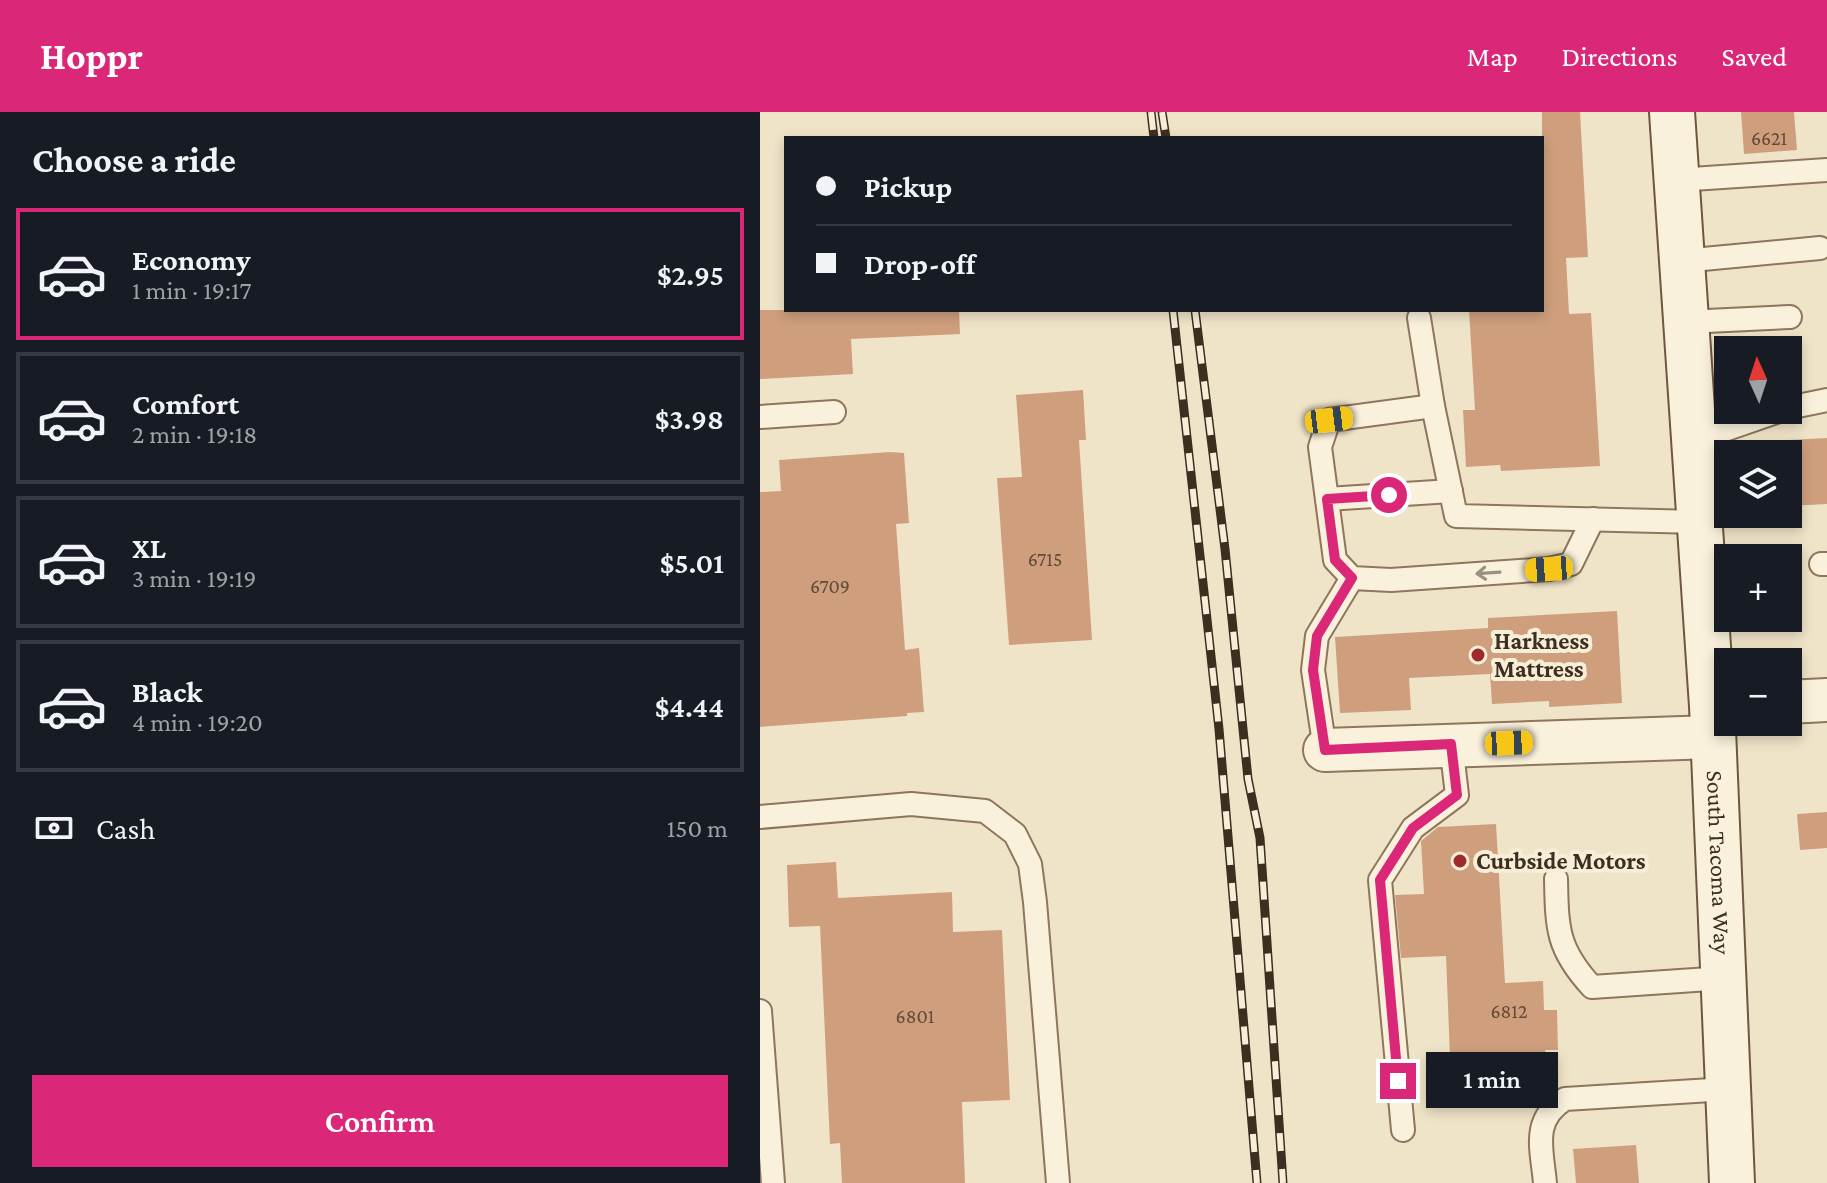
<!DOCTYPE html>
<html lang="en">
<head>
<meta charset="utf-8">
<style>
  body { margin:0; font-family:"Crimson Pro",serif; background:#20242c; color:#f1f3f6; height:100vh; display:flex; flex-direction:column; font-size:30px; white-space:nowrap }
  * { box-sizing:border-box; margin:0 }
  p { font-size:26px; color:#9ea1a6 }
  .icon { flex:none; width:44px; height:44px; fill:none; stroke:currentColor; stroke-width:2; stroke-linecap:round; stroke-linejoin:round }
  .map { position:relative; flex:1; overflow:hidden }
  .panel { display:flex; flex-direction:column; background:#171b24; width:760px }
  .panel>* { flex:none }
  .banner { position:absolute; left:24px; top:24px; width:760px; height:176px; border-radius:0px; box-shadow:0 4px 12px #0003; display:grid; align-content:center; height:176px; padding:0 32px; background:#171b24 }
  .needle { width:52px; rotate:357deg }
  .tools { position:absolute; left:954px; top:224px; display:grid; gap:16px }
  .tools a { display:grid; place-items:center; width:88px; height:88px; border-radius:0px; background:#171b24; box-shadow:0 4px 12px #0003; font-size:40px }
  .end { position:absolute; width:36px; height:36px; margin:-18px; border:10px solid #db2777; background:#fff; box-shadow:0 0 0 4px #fff }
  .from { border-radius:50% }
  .bubble { position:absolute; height:56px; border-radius:0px; background:#171b24; box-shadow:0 4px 12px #0003; font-size:26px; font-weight:600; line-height:56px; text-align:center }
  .car { position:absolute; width:24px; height:48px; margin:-24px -12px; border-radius:10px; box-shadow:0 0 6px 2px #0007; background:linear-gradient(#f5c518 24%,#345 0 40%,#f5c518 0 76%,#345 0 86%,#f5c518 0) }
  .banner b { display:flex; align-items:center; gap:28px; height:76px; font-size:30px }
  .banner b+b { border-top:2px solid #363941 }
  .banner i { width:20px; height:20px; background:#f1f3f6 }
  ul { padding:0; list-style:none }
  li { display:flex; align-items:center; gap:24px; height:132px; margin:0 16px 12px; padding:0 16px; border:4px solid #363941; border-radius:0px }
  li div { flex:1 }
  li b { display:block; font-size:30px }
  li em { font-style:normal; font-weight:600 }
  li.selected { border-color:#db2777 }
  li>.icon { width:72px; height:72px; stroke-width:1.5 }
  h2 { padding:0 32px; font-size:36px; line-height:96px }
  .pay { display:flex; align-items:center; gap:20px; height:88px; padding:0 32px; font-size:30px }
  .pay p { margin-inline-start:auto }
  .action { display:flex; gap:16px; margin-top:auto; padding:16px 32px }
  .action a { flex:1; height:92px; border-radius:0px; background:#db2777; color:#fff; font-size:32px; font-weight:600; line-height:92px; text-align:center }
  header { display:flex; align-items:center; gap:48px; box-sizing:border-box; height:112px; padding:0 40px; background:#db2777; color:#fff }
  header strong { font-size:38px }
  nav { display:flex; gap:44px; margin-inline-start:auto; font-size:28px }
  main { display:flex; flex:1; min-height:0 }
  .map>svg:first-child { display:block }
</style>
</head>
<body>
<header>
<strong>Hoppr</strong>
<nav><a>Map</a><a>Directions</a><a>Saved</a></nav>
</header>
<main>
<section class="panel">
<h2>Choose a ride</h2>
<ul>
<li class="selected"><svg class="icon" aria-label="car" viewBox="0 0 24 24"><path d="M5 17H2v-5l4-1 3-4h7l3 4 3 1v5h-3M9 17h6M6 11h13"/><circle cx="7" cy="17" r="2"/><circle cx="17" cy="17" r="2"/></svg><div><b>Economy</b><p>1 min · 19:17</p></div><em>$2.95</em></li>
<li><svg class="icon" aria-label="car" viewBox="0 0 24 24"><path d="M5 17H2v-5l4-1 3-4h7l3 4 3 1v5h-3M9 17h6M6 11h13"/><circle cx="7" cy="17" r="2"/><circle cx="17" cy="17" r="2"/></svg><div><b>Comfort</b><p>2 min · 19:18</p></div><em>$3.98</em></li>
<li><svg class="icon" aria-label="car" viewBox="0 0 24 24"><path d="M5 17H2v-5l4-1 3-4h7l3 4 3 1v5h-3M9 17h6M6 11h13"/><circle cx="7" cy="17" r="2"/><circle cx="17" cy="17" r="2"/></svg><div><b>XL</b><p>3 min · 19:19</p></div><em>$5.01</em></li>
<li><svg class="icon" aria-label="car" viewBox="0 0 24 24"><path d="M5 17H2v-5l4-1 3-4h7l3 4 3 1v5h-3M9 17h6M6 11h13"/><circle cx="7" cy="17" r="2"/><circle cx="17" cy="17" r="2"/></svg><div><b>Black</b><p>4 min · 19:20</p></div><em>$4.44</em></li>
</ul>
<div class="pay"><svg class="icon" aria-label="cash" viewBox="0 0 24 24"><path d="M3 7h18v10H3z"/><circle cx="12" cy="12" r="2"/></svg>Cash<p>150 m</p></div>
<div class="action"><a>Confirm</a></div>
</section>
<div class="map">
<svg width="1067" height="1071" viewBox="0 0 1067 1071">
  <rect width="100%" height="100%" fill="#f0e4c8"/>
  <g fill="#cf9f7d">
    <path d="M782,0H820L828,145L806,146L809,202L831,201L840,354L741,359L740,353L706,355L703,298H715L709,198H782Z"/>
    <path d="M981,0H1034L1037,38L984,42Z"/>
    <path d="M0,198H199L200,222L91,227L93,262L0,267Z"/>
    <path d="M323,278L326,328H319L332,528L249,533L237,366L262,365L256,283Z"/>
    <path d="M1067,326V392L1028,394V328Z"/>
    <path d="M130,340L144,341L149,411L136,412L145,538L159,536L164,600L147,601V604L0,615V380L21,379L19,348Z"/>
    <path d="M857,499L862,591L789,595V589L732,592L730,562L649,566L651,598L580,601L575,525L728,516V506Z"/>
    <path d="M1067,700V736L1040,738L1037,702Z"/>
    <path d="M736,712L745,871L783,869L784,898H797L798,938H785L786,942L690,945L686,844L641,846L635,783L664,782L661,729L678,715Z"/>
    <path d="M76,750L78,786L192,780L193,820L242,818L250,988L202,990L205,1071H82L80,1031L70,1032L60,814L29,815L27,753Z"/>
    <path d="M876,1033L879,1071H816L813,1037Z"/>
  </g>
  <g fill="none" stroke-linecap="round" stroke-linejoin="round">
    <defs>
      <g id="service">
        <path d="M917,68L1067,58"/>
        <path d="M922,149L1060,136"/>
        <path d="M659,206L673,294L696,404L939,410"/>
        <path d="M926,210L1030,205"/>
        <path d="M673,294L569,308L560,335L575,448L592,466L631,468L789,457L811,452L833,407"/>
        <path d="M1028,296L1067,288"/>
        <path d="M0,305L74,300"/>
        <path d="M934,322L967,317L1022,298"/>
        <path d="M567,387L691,379"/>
        <path d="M1061,452H1067"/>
        <path d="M565,638L553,558L557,524L592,466"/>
        <path d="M0,705L151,692L225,699L255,722L270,752L275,790L298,1071"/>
        <path d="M796,767C797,817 797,837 832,875L964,866"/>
        <path d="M0,899L13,1071"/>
        <path d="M643,1018L620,768L653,716L697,683L691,632"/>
        <path d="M785,1071C782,1037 771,1008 805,987L968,977"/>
      </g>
      <g id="minor">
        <path d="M1028,590L1067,588"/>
        <path d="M565,638L953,625"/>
      </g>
      <g id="secondary">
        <path id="s1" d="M912,0L952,594L972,1071"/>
      </g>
    </defs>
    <use href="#service" stroke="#8d765c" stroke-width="26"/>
    <use href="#minor" stroke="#8d765c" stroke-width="46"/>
    <use href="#secondary" stroke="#6f573f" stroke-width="48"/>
    <use href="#service" stroke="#faf1dc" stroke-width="22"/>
    <use href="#minor" stroke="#faf1dc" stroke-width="42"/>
    <use href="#secondary" stroke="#faf1dc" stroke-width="44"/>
    <defs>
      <g id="rail">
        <path d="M391,0L394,26"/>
        <path d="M402,0L406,26"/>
        <path d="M413,198L459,617L497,1071"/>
        <path d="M435,198L465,437L488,667L500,726L523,1071"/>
      </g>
    </defs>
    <use href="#rail" stroke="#3d2e20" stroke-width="9"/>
    <use href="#rail" stroke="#f7eed8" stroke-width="6" stroke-dasharray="18" stroke-linecap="butt"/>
  </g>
  <defs><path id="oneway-shaft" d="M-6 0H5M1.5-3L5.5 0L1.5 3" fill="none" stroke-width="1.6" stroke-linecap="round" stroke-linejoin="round" transform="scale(2)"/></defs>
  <use stroke="#9c907e" href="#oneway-shaft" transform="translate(728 461) rotate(176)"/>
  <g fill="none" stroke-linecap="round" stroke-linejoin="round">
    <path stroke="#db2777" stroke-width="10" d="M629,383L567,387L575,448L592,466L557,524L553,558L565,638L691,632L697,683L653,716L620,768L638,969"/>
  </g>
  <g fill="#9e2a2b" stroke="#f7eed8" stroke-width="3">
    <circle cx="718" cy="543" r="8"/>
    <circle cx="700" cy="749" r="8"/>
  </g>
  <g text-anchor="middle" stroke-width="8" stroke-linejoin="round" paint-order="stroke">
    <g font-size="20" fill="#624a37">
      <text x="1009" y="33">6621</text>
      <text x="285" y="454">6715</text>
      <text x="70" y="481">6709</text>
      <text x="749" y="906">6812</text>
      <text x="155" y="911">6801</text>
    </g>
    <g font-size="24" font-weight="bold" fill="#3d2e20" stroke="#f7eed8" text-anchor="start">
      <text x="734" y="537">Harkness<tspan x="734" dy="28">Mattress</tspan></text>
      <text x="716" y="757">Curbside Motors</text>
    </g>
    <g font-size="24" fill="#3d2e20" stroke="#f7eed8">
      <text dy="8" stroke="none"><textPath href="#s1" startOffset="752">South Tacoma Way</textPath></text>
    </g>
  </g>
</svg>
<div class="tools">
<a><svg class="needle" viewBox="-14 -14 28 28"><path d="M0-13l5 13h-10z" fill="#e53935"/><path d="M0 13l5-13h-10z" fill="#9ea1a6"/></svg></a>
<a><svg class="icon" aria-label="layers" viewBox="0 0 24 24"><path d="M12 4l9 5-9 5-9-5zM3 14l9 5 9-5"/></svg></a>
<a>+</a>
<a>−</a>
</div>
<i class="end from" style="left:629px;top:383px"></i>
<i class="end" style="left:638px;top:969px"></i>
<div class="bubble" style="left:666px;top:940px;width:132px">1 min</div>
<i class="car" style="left:569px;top:308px;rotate:83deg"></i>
<i class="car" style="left:789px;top:457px;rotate:266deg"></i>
<i class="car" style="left:749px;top:631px;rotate:88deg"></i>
<div class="banner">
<b><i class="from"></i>Pickup</b>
<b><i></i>Drop-off</b>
</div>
</div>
</main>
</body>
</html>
